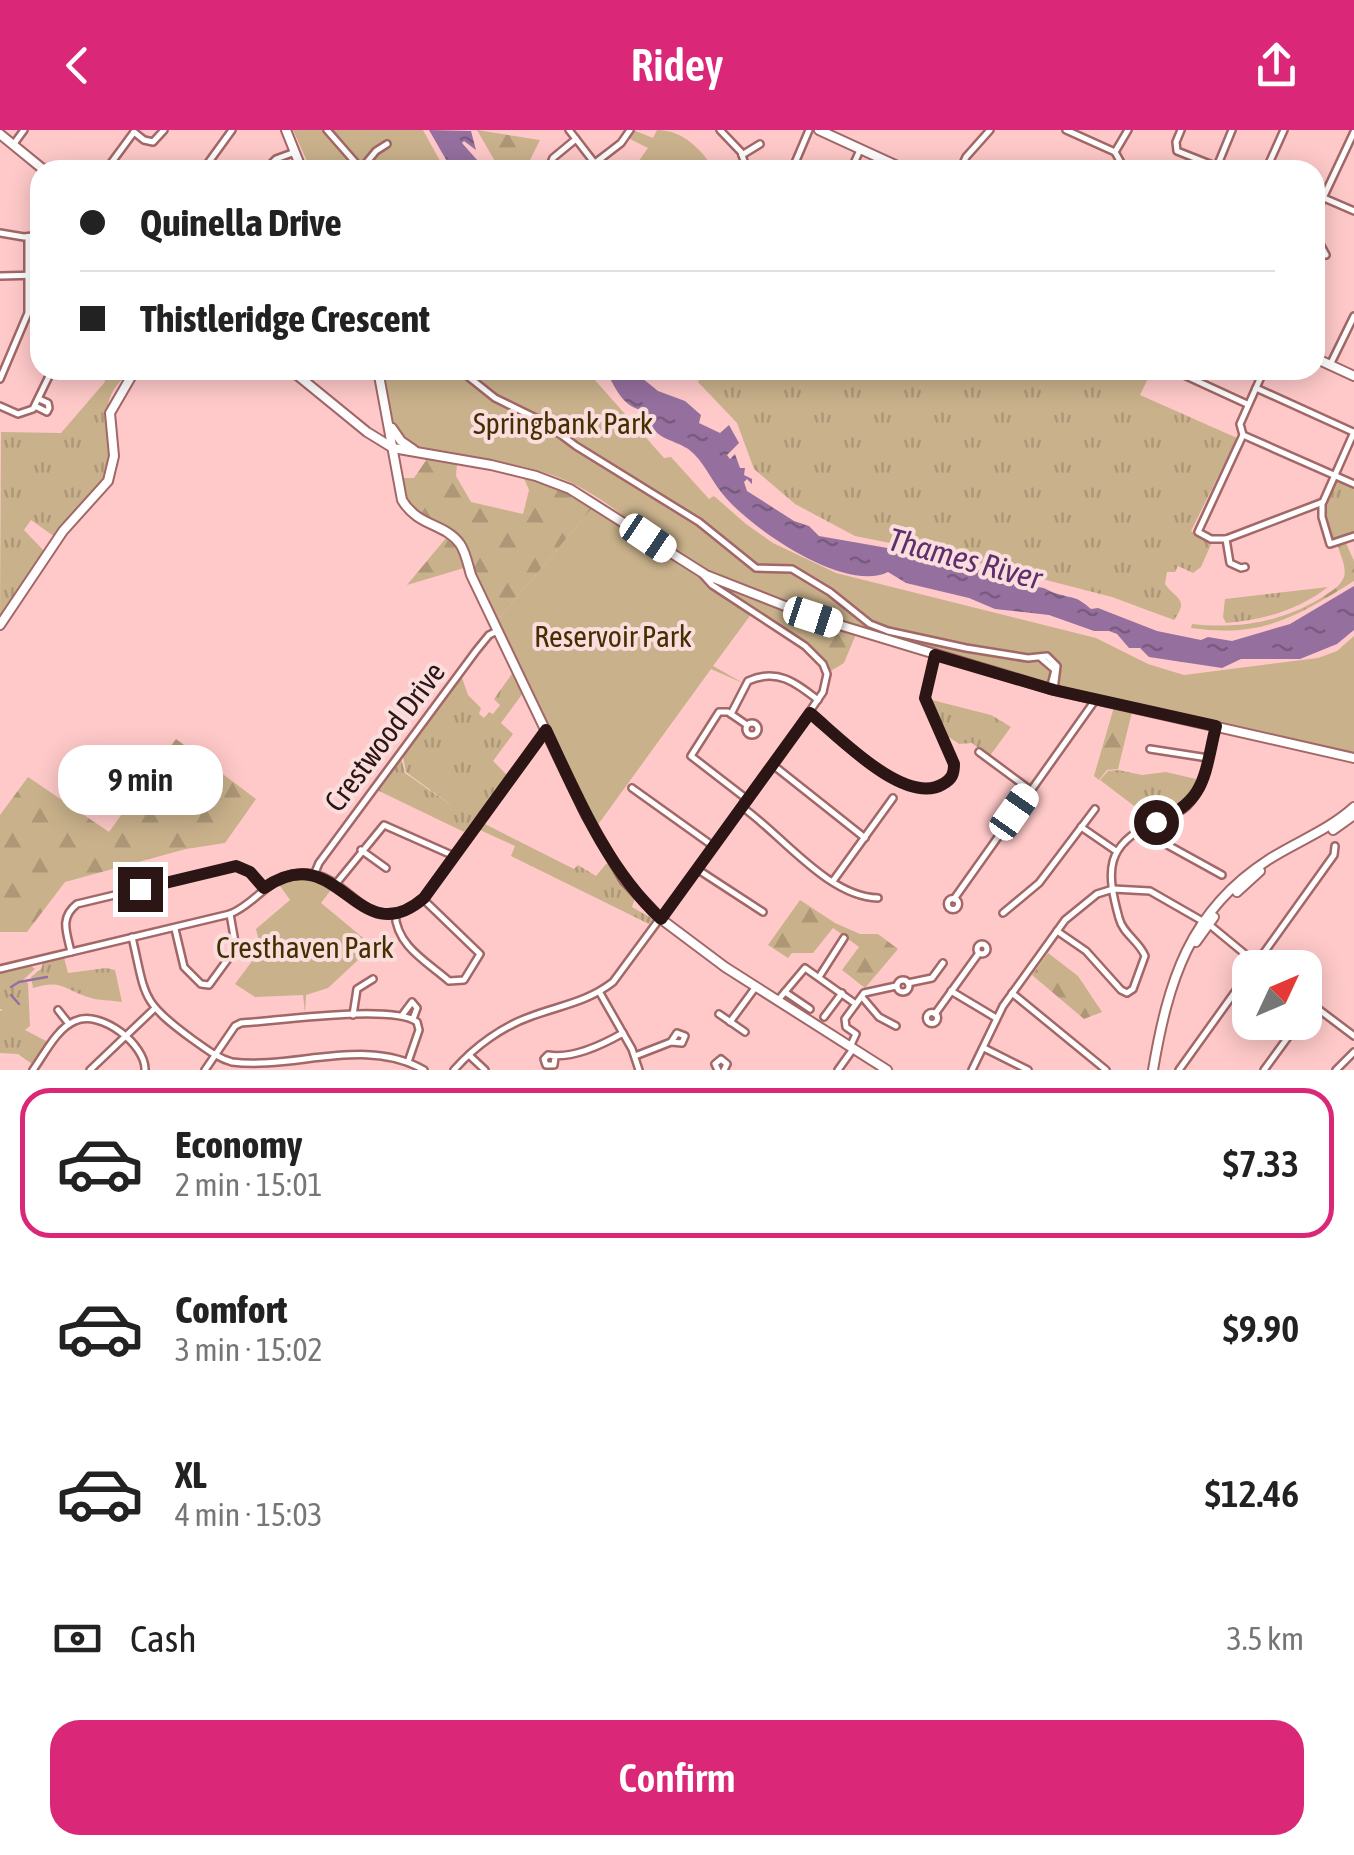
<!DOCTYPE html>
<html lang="en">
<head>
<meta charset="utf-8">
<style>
  body { margin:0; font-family:"Asap Condensed",sans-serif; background:#f2f2f2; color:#222; height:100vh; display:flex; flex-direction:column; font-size:38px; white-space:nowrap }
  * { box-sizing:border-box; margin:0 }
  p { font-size:32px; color:#767676 }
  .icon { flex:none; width:55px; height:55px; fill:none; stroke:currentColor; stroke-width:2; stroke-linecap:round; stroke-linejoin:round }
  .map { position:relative; height:940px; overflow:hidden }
  .details { display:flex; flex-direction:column; background:#fff; flex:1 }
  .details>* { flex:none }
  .top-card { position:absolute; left:30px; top:30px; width:1295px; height:220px; border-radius:30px; box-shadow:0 5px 25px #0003; display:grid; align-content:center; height:220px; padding:0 50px; background:#fff }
  .needle { width:65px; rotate:46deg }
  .controls { position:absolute; left:1232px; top:820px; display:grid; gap:20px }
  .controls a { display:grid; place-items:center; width:90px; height:90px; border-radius:20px; background:#fff; box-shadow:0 5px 25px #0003; font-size:50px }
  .end { position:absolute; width:45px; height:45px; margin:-22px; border:12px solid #2c1515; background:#fff; box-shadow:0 0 0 5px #fff }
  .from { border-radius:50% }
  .bubble { position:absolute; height:70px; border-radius:30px; background:#fff; box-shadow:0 5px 25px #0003; font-size:32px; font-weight:600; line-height:70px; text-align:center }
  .car { position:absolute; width:30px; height:60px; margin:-30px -15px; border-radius:12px; box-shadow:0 0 8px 2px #0007; background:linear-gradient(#fff 24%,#345 0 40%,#fff 0 76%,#345 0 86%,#fff 0) }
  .top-card b { display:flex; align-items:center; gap:35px; height:95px; font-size:38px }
  .top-card b+b { border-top:2px solid #e0e0e0 }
  .top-card i { width:25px; height:25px; background:#222 }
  ul { padding:18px 0 0; list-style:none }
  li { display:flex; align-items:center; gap:30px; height:150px; margin:0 20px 15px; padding:0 30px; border:5px solid transparent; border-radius:30px }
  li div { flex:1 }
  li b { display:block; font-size:38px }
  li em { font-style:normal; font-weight:600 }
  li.selected { border-color:#db2777 }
  li>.icon { width:90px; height:90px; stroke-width:1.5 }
  .pay { display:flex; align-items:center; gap:25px; height:110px; padding:0 50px; font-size:38px }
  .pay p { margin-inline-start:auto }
  .primary-button { display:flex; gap:20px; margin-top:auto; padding:20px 50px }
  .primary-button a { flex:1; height:115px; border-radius:30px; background:#db2777; color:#fff; font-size:40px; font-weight:600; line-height:115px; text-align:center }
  header { display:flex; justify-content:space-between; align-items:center; height:130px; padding:0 50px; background:#db2777; color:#fff; font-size:45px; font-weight:600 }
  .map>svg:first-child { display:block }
</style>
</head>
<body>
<header><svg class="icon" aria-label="back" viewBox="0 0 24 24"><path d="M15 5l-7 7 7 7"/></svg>Ridey<svg class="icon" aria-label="share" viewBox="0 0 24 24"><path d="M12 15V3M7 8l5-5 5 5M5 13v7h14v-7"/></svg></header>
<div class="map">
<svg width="1354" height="940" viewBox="0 0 1354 940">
  <defs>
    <pattern id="grass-tufts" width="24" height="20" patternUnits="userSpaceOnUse" patternTransform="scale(2.5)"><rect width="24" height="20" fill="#c9b18b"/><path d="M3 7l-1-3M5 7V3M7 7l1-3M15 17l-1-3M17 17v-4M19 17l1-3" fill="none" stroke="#ad9777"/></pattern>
    <pattern id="forest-firs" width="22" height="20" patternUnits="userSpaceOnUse" patternTransform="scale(2.5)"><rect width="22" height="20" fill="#c9b18b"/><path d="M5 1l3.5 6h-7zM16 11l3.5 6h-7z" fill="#ad9777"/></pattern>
    <pattern id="water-ripples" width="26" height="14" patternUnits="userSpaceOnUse" patternTransform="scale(2.5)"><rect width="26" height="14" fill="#95709f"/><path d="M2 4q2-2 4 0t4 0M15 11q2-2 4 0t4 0" fill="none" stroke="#7a5b80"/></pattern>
  </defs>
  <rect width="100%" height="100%" fill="#ffc9c9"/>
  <g fill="url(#grass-tufts)">
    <path d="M110,240H119L126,246C89,278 120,307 109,340C100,367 71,384 55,407L31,390L24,400L45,422L0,490L1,302L61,303L104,253Z"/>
    <path d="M704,240H1152L1140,265L1237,308L1191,401L1212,412L1201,437L1193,443L1178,436L1175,442H1167L1165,454C1175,469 1190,468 1174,490L1112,467L945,424L855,406L795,374L754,339L737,293L698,252Z"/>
    <path d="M1339,351L1354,357V404L1333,411C1321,389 1323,375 1333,353Z"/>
    <path d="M1328,457C1298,480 1264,490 1226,493L1223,487L1225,469Z"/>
    <path d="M514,541L523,563L501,593L513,604L493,631L507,645L464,702L377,660L401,628L405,643L455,678L406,642L403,627L461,545L468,565L481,578L479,584L484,588L489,582L493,584L500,575L494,569Z"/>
    <path d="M928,569L991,585L1011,597L989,627L972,613L959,614L949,607L946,608Z"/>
    <path d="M1118,640L1142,645L1166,642L1200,650L1189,672L1154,691L1100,650L1108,641Z"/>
    <path d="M485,694L574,739L578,735L596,746L606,734L611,733L635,768L632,777L653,789L649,794L511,726L515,716L480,700Z"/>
    <path d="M64,827L68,843L106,838L115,840L122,872C112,870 98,871 88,867C63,859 62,849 33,858L31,847L41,839L43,833Z"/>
    <path d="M31,836L35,839L23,850L28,853L30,896L25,900L48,912L32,934L18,924L0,923V881L3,880L0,879V843Z"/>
  </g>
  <g fill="url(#forest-firs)">
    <path d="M477,0L540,10L525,40H500Z"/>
    <path d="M427,329L457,334L456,346L471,372L523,384L529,360L523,346L562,358L595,375L496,492C489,475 479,458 473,441C470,431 471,419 464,411C444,383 408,408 403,348H414Z"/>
    <path d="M446,408L457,418L464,438L407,455Z"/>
    <path d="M1346,413L1354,431V451C1296,487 1263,508 1191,498L1192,494C1239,499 1279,493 1321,468C1330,462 1340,457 1344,447C1347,437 1340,425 1338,416Z"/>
    <path d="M712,451L856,504L844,533L829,542L810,516Z"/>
    <path d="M1114,577L1132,582L1118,639L1107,640L1099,650L1094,646Z"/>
    <path d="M176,609L256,669L225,713L186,719L65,752L27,802H0V685L28,647L109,702Z"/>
    <path d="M800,770L835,793L860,804H878L898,819L865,858L842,840L859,817L833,798L813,823H792L788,828L768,815Z"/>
    <path d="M1048,823L1078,846L1102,882L1084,889L1032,845Z"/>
  </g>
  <g fill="#c9b18b">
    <path d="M293,0H423L445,40H311Z"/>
    <path d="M633,0L653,8L657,0C684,0 701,20 715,40H699L674,33L668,40H637L634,38L648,18L628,8Z"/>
    <path d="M382,240H586L664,328L671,327L709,369L714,366L746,394L773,413L836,443L1096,508L1148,534L1184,545L1318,528L1337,521L1354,506V623C1139,579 922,530 718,448C668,427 620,376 572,353C524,331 468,328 416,319C389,302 388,270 382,240Z"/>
    <path d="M595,375L752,483L713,536L745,554L711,539L597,696L496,492Z"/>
    <path d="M420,629L471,666L461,681L409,644Z"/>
    <path d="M315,746L334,756L321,773L373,816L328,858L306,865L305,883L303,865L255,867L235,854L261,819L256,799L290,770L276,750Z"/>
  </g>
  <g fill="url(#water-ripples)">
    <path d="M429,0L471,1L476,20L464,11L462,13L486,40H452Z"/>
    <path d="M605,240H632L658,261L685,271L701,285L699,293L720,303L729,295L739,313L727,325L730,329L735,324L740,338H745L744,345L752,349V354L747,349L744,352L747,361L794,391L809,396L819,406L950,429L964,436L1028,452L1033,458C1045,455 1046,461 1058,464C1075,469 1076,466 1091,479L1098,478L1157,501L1201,510L1208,507L1232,511L1290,494L1354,456V500L1337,514L1300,529H1241L1222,538L1149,527L1140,518H1129L1117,504L1109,501H1094L1049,485L995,479L969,468L906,453L888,442C845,463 754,400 726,368C713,354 707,337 694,324C683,312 665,312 654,300C649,294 647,287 642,280C622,277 615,256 605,240Z"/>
  </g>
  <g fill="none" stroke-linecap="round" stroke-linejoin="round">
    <g stroke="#95709f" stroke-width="2.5">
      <path d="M535,240L540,246"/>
      <path d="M11,857L19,852L47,847"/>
      <path d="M11,865L19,874"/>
    </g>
    <defs>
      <g id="minor">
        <path d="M327,0L362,40"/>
        <path d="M569,0L600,40"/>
        <path d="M720,0L741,22L747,40"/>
        <path d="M1066,0L1115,22L1125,40"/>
        <path d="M1181,0L1176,12L1177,21L1225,40"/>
        <path d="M134,2L144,10L153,12L164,0"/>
        <path d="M13,15L24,0"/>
        <path d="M1115,22L1128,0"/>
        <path d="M742,25L760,14"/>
        <path d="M595,33L621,13L630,0"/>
        <path d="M362,38L376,21L387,14"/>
        <path d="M1216,39L1232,0"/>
        <path d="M106,40L134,2"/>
        <path d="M203,40L232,0"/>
        <path d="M265,40L276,29L295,22"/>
        <path d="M548,40L553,28L576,9"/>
        <path d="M792,40L809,0"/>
        <path d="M851,40L860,20"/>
        <path d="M960,40L966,27L990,0"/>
        <path d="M1266,40L1284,0"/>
        <path d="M1324,68L1354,81"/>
        <path d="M1315,85L1354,2"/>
        <path d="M0,103L24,107L40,105"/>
        <path d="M1315,105L1326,125"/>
        <path d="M0,146L40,145"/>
        <path d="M1330,235L1354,186"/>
        <path d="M81,240H82"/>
        <path d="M460,240L495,268L544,292L576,316L699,392L756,438L792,439L830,462L870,494L888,501L966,518L1028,528L1047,526L1057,536L1054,560"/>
        <path d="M1173,240L1247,274"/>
        <path d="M1264,240L1240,294L1243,305L1198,402L1211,409H1226L1323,372L1354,302"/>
        <path d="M0,249L28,183V107"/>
        <path d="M1256,258L1353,302"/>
        <path d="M0,276L18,284L33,279L52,240"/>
        <path d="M35,276L47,282L49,278L48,273L39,269"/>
        <path d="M1243,305L1354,354"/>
        <path d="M1322,373V387L1330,414L1354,406"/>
        <path d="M1226,409L1230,433L1241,438L1245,437"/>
        <path d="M1041,528L1055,540L1050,559"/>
        <path d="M809,583C836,605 906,677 943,654C951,649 953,644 954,634L925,568L935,525"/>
        <path d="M731,584L748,551C777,538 795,552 818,570"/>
        <circle cx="752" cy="599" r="6"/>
        <path d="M747,595L728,582H719L691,626L748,670"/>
        <path d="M1150,619L1208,628"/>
        <path d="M979,622L1029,659"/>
        <path d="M773,635L865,708"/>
        <path d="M632,658L713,716"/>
        <path d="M742,677C781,704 828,767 878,768"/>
        <path d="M1153,693L1164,713L1222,745"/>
        <path d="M1081,697L1116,721"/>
        <path d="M361,720L386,738"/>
        <path d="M697,739L763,782"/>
        <path d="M314,745L319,733L476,521L489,505L497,501"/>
        <path d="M833,751L893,668"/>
        <path d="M335,755L384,695L454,726"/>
        <circle cx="953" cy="774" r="5.5"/>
        <path d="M954,769L1096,569"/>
        <path d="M1003,783L1039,753L1095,679"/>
        <path d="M395,784C397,816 426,831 449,851L464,850L480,824L423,769"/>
        <path d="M175,799L184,837L201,854L209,855L236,818L230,784"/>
        <path d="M1057,801L1086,821L1121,860L1127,863L1133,859L1145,826C1139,811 1123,804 1119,788C1106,741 1105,715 1153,693C1164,688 1178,685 1187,676C1207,656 1210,622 1216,597"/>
        <path d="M132,807C146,867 140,871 192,909C205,918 217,928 232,932C293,940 366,906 424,940"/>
        <circle cx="982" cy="819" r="5"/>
        <path d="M71,822C67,803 59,788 77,774L236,736L250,742L264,758"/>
        <path d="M1253,838L1334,725L1335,716"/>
        <path d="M0,839L230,784C258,773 271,742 305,743C354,745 368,816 424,767L545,603"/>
        <path d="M819,847L844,808"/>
        <circle cx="903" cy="856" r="6"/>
        <path d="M908,853L932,848L943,833"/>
        <path d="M951,861L996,888"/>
        <path d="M785,862L810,879"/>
        <path d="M600,863L632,919L639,940"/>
        <path d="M1012,863L1106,940"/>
        <path d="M862,867L879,887L896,896"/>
        <path d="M779,869L805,838L853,872"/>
        <path d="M1305,869L1354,906"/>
        <path d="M58,880L69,894"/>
        <circle cx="932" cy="888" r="5.5"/>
        <path d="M403,884L412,872L417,878L413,889"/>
        <path d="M719,884L745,902"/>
        <path d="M935,884L979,823"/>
        <path d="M353,885L357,859L373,849"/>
        <path d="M824,887L842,863"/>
        <path d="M730,892L755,858"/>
        <path d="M850,917L856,904L846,897L845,889L864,863L896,856"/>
        <path d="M984,918L1028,940"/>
        <path d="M469,925L485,940"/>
        <path d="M635,926L671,912L677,903L685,906L682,913L671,912"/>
        <path d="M555,927L554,935H546L544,929L548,925C571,929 602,915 623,903"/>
        <path d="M33,940C44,925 57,898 75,891C101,879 146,915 145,940"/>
        <path d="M90,940L153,880"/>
        <path d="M205,940L235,896L241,893C276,891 392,874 417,892L419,900L408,932"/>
        <path d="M454,940C475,916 503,896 532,886C562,875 587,872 613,852L773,635L823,562L827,544L823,534L805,516L712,455L703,445"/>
        <path d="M718,940L715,934L721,929L727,934L724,940"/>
        <path d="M838,940L853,919"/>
        <path d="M972,940L1003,876L1065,790L1097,764L1113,759L1150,761L1211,796L1262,838"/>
        <path d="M1179,940L1250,841"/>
        <path d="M1264,940L1299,892"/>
        <path d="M1336,940L1354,922"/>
      </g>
      <g id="major">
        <path d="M286,0L302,40"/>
        <path d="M819,0L906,40"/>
        <path d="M0,4L44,40"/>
        <path d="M1315,228L1354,246"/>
        <path d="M291,240L367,302L393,318L491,335L536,346L570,359L706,445L813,487L1054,560L1354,628"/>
        <path d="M378,240L402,370C418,397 445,393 460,414C466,423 468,435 471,445L586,685L624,750L661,789L725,837L887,940"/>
        <path d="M392,298L401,311L414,320"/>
        <path d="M0,495L63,401L108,351L114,326L110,283L135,240"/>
        <path d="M1333,700L1354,685"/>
        <path d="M1237,762L1260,741"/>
        <path d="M1196,812L1214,787"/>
        <path d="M1153,940C1168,852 1189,781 1268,730C1296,712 1329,700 1354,677"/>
      </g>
    </defs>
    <use href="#minor" stroke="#a26767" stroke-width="10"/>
    <use href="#major" stroke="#a26767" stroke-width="12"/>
    <use href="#minor" stroke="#fff" stroke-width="5"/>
    <use href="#major" stroke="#fff" stroke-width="8"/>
  </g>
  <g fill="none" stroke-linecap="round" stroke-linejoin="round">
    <path stroke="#2c1515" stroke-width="12" d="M140,759L236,736L250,742L264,758C340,705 356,826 424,768L546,600C578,668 606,737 661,789L810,583C837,605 905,677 943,654C952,649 954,644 954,634L925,568L935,525L1054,560L1216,596C1204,645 1207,671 1156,692"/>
  </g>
  <g text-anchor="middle" stroke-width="8" stroke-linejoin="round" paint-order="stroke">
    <g font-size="30" fill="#452e00" stroke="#fadede">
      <text x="563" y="304">Springbank Park</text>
      <text x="613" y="517">Reservoir Park</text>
      <text x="305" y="828">Cresthaven Park</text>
    </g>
    <g font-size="30" fill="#2c1515" stroke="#fadede">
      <text transform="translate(385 607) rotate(-53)" y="10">Crestwood Drive</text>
    </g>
    <g font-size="32" font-style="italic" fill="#5f2e6b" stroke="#fadede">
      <text transform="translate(965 429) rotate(15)" y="11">Thames River</text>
    </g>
  </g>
</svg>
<div class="controls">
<a><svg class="needle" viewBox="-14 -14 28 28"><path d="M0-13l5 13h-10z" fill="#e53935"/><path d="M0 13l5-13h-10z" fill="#767676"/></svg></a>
</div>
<i class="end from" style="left:1156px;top:692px"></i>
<i class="end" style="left:140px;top:759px"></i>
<div class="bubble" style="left:58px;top:615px;width:165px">9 min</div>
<i class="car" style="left:648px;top:408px;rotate:124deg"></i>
<i class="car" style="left:813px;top:487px;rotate:108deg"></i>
<i class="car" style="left:1014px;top:682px;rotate:35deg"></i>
<div class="top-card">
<b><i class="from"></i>Quinella Drive</b>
<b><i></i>Thistleridge Crescent</b>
</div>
</div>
<section class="details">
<ul>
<li class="selected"><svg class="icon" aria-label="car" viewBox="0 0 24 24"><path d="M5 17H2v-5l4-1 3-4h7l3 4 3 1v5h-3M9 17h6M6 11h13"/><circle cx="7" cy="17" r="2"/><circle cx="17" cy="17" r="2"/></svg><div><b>Economy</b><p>2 min · 15:01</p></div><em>$7.33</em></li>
<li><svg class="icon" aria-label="car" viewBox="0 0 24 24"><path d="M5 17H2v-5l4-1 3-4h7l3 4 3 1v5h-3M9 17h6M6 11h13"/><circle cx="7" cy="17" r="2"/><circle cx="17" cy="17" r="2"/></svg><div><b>Comfort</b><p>3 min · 15:02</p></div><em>$9.90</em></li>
<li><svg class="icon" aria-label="car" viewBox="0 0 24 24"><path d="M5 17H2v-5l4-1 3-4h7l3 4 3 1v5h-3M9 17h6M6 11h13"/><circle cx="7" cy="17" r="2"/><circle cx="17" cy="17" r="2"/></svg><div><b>XL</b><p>4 min · 15:03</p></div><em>$12.46</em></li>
</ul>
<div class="pay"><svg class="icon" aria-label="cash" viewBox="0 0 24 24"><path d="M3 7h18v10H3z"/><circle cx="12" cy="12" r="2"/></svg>Cash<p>3.5 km</p></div>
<div class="primary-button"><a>Confirm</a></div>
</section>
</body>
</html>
